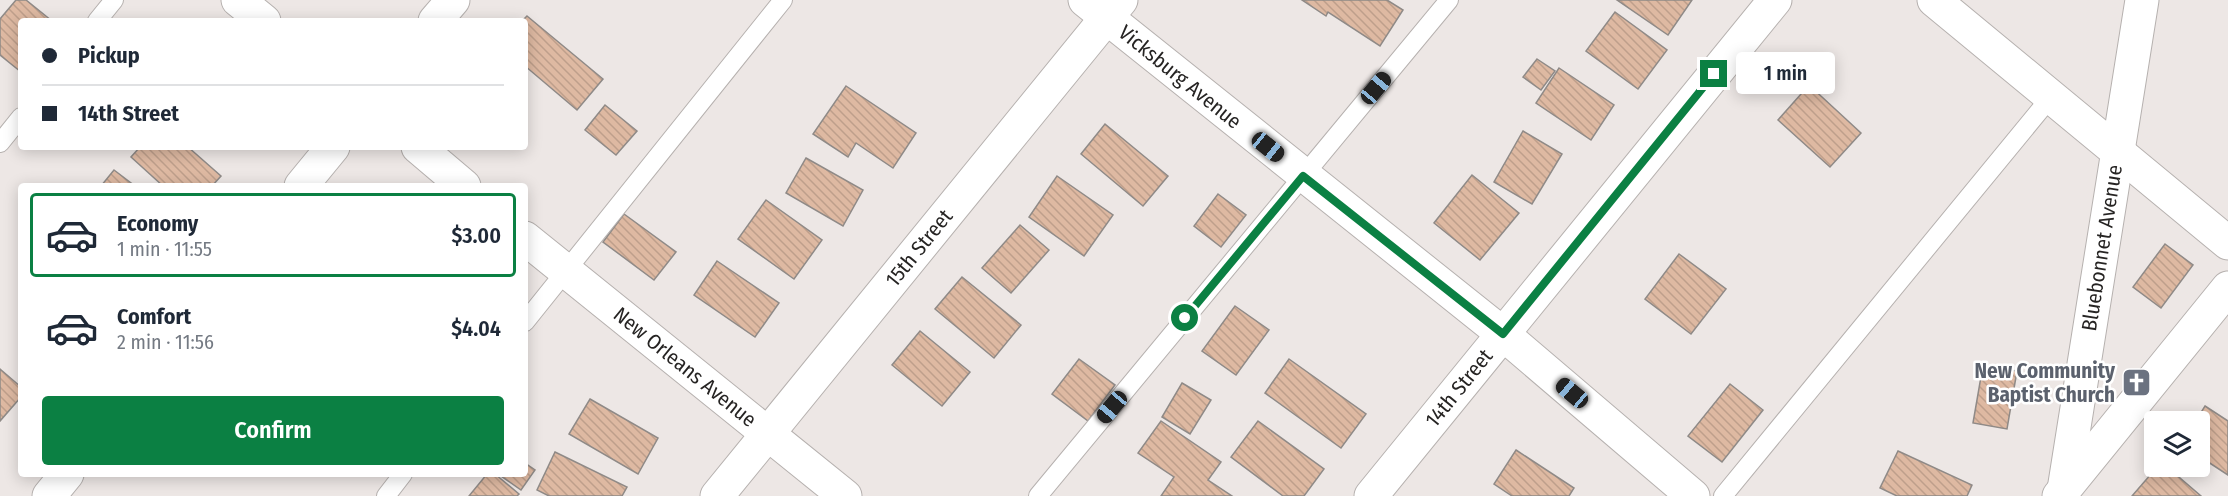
<!DOCTYPE html>
<html lang="en">
<head>
<meta charset="utf-8">
<style>
  body { margin:0; font-family:"Fira Sans Condensed",sans-serif; background:#f2f2f3; color:#1f2937; height:100vh; display:flex; flex-direction:column; font-size:22px; white-space:nowrap }
  * { box-sizing:border-box; margin:0 }
  p { font-size:20px; color:#747a83 }
  .icon { flex:none; width:33px; height:33px; fill:none; stroke:currentColor; stroke-width:2; stroke-linecap:round; stroke-linejoin:round }
  .map { position:relative; flex:1; overflow:hidden }
  .details { position:absolute; left:18px; top:183px; width:510px; height:294px; display:flex; flex-direction:column; background:#fff; border-radius:6px; box-shadow:0 3px 15px #0003 }
  .details>* { flex:none }
  .guide { position:absolute; left:18px; top:18px; width:510px; height:132px; border-radius:6px; box-shadow:0 3px 15px #0003; display:grid; align-content:center; height:132px; padding:0 24px; background:#fff }
  .buttons { position:absolute; left:2144px; top:411px; display:grid; gap:12px }
  .buttons a { display:grid; place-items:center; width:66px; height:66px; border-radius:6px; background:#fff; box-shadow:0 3px 15px #0003; font-size:30px }
  .end { position:absolute; width:27px; height:27px; margin:-14px; border:8px solid #0b8043; background:#fff; box-shadow:0 0 0 3px #fff }
  .from { border-radius:50% }
  .bubble { position:absolute; height:42px; border-radius:6px; background:#fff; box-shadow:0 3px 15px #0003; font-size:20px; font-weight:600; line-height:42px; text-align:center }
  .car { position:absolute; width:18px; height:36px; margin:-18px -9px; border-radius:8px; box-shadow:0 0 4px 2px #0007; background:linear-gradient(#222 24%,#8ab4d8 0 40%,#222 0 76%,#8ab4d8 0 86%,#222 0) }
  .guide b { display:flex; align-items:center; gap:21px; height:57px; font-size:22px }
  .guide b+b { border-top:2px solid #e0e1e3 }
  .guide i { width:15px; height:15px; background:#1f2937 }
  ul { padding:10px 0 0; list-style:none }
  li { display:flex; align-items:center; gap:18px; height:84px; margin:0 12px 9px; padding:0 12px; border:3px solid transparent; border-radius:6px }
  li div { flex:1 }
  li b { display:block; font-size:22px }
  li em { font-style:normal; font-weight:600 }
  li.selected { border-color:#0b8043 }
  li>.icon { width:54px; height:54px; stroke-width:1.5 }
  .cta { display:flex; gap:12px; margin-top:auto; padding:12px 24px }
  .cta a { flex:1; height:69px; border-radius:6px; background:#0b8043; color:#fff; font-size:24px; font-weight:600; line-height:69px; text-align:center }
  .map>svg:first-child { display:block }
</style>
</head>
<body>
<div class="map">
<svg width="2228" height="496" viewBox="0 0 2228 496">
  <defs>
    <pattern id="building-back-hatch" width="6" height="6" patternUnits="userSpaceOnUse" patternTransform="scale(1.5)"><rect width="6" height="6" fill="#deb9a2"/><path d="M-1 5l2 2M0 0l6 6M5-1l2 2" fill="none" stroke="#be9f8b"/></pattern>
  </defs>
  <rect width="100%" height="100%" fill="#ede7e5"/>
  <g fill="url(#building-back-hatch)" stroke="#8f8a87" stroke-width="1.5">
    <path d="M16,0H26L52,21H21V72L0,55V19Z"/>
    <path d="M1302,0H1387L1403,10L1380,46L1328,12L1326,16Z"/>
    <path d="M1617,0H1692L1668,35Z"/>
    <path d="M1615,12L1667,50L1638,89L1586,51Z"/>
    <path d="M527,16L603,79L577,110L525,66V21H522Z"/>
    <path d="M1537,59L1555,71L1541,90L1523,77Z"/>
    <path d="M1559,68L1614,105L1591,140L1536,103Z"/>
    <path d="M1809,85L1861,133L1830,167L1778,120Z"/>
    <path d="M846,86L916,133L893,168L856,143L848,157L813,134Z"/>
    <path d="M605,105L637,131L616,155L585,130Z"/>
    <path d="M1105,124L1168,176L1143,206L1081,154Z"/>
    <path d="M1523,131L1562,154L1532,204L1494,182Z"/>
    <path d="M140,147H188L221,176L212,186H163L131,157Z"/>
    <path d="M806,158L863,190L843,226L786,193Z"/>
    <path d="M114,170L135,186H101Z"/>
    <path d="M1472,175L1519,213L1480,260L1434,223Z"/>
    <path d="M1057,176L1113,215L1084,256L1029,217Z"/>
    <path d="M1218,194L1246,215L1221,247L1194,226Z"/>
    <path d="M766,200L822,240L794,279L738,239Z"/>
    <path d="M624,214L676,252L654,280L603,242Z"/>
    <path d="M1020,225L1049,250L1011,293L982,268Z"/>
    <path d="M2165,244L2193,265L2161,308L2133,287Z"/>
    <path d="M1679,254L1726,289L1691,334L1645,299Z"/>
    <path d="M717,261L779,303L755,337L694,295Z"/>
    <path d="M962,277L1021,325L994,358L935,309Z"/>
    <path d="M1235,306L1269,330L1236,375L1202,351Z"/>
    <path d="M920,331L970,372L942,406L892,365Z"/>
    <path d="M1079,359L1115,385L1088,421L1052,394Z"/>
    <path d="M1289,359L1366,414L1341,448L1265,393Z"/>
    <path d="M1983,365L2017,371L2007,429L1973,423Z"/>
    <path d="M0,369L21,387V397L0,421Z"/>
    <path d="M1182,383L1211,400L1190,434L1162,417Z"/>
    <path d="M1730,384L1763,410L1722,462L1688,436Z"/>
    <path d="M590,399L658,438L638,474L569,434Z"/>
    <path d="M2205,406L2228,421V475L2199,456V422H2195Z"/>
    <path d="M1161,421L1221,462L1208,480L1232,496H1161L1174,477L1138,453Z"/>
    <path d="M1258,421L1324,469L1304,496H1283L1231,457Z"/>
    <path d="M1516,450L1574,488L1569,496H1512L1494,484Z"/>
    <path d="M1898,451L1972,485L1967,496H1897L1880,488Z"/>
    <path d="M555,452L627,487L622,496H549L537,490Z"/>
    <path d="M525,463L535,470L521,490L498,474H525Z"/>
    <path d="M2158,466H2166L2201,496H2132Z"/>
    <path d="M487,474H495L519,494L517,496H469Z"/>
  </g>
  <g fill="none" stroke-linecap="round" stroke-linejoin="round">
    <defs>
      <g id="lane">
        <path d="M97,21L114,0"/>
        <path d="M0,143L21,117"/>
        <path d="M525,322L783,0"/>
        <path d="M386,496L403,474"/>
        <path d="M1038,496L1449,0"/>
        <path d="M1723,496L2050,98"/>
      </g>
      <g id="street">
        <path d="M238,0L264,21"/>
        <path d="M1085,0L1503,334L1693,496"/>
        <path d="M1934,0L2228,243"/>
        <path d="M418,147L464,186"/>
        <path d="M525,238L845,496"/>
        <path d="M717,496L1121,0"/>
        <path d="M1371,496L1775,0"/>
        <path d="M2059,496L2228,288"/>
      </g>
      <path id="secondary" d="M2063,496L2142,0"/>
      <g id="primary">
        <path d="M435,21L453,0"/>
        <path d="M301,186L333,147"/>
        <path d="M49,496L67,474"/>
      </g>
    </defs>
    <use href="#lane" stroke="#b6b1af" stroke-width="20"/>
    <use href="#street" stroke="#b6b1af" stroke-width="35"/>
    <use href="#secondary" stroke="#b6b1af" stroke-width="35"/>
    <use href="#primary" stroke="#b6b1af" stroke-width="35"/>
    <use href="#lane" stroke="#fff" stroke-width="18"/>
    <use href="#street" stroke="#fff" stroke-width="33"/>
    <use href="#secondary" stroke="#fff" stroke-width="33"/>
    <use href="#primary" stroke="#fff" stroke-width="33"/>
  </g>
  <g fill="none" stroke-linecap="round" stroke-linejoin="round">
    <path stroke="#0b8043" stroke-width="8" d="M1185,318L1303,176L1503,334L1714,74"/>
  </g>
  <defs>
    <symbol id="church-square" viewBox="-11 -11 22 22"><rect x="-9" y="-9" width="18" height="18" rx="4" fill="#6b7280" stroke="#fff"/><path d="M-1.2-6h2.4v3.5h3.3v2.4h-3.3V6h-2.4V-.1h-3.3v-2.4h3.3Z" fill="#fff"/></symbol>
  </defs>
  <g fill-rule="evenodd">
    <use href="#church-square" x="2120" y="366" width="33" height="33"/>
  </g>
  <g text-anchor="middle" stroke-width="5" stroke-linejoin="round" paint-order="stroke">
    <g font-size="21" fill="#262423" stroke="#fff">
      <text transform="translate(1180 77) rotate(39)" y="7">Vicksburg Avenue</text>
      <text transform="translate(919 248) rotate(-51)" y="7">15th Street</text>
      <text transform="translate(2102 248) rotate(-81)" y="7">Bluebonnet Avenue</text>
      <text transform="translate(685 367) rotate(39)" y="7">New Orleans Avenue</text>
      <text transform="translate(1459 388) rotate(-51)" y="7">14th Street</text>
    </g>
    <g font-size="21" font-weight="bold" fill="#5b616d" stroke="#fff" text-anchor="end">
      <text x="2115" y="378">New Community<tspan x="2115" dy="24">Baptist Church</tspan></text>
    </g>
  </g>
</svg>
<div class="buttons">
<a><svg class="icon" aria-label="layers" viewBox="0 0 24 24"><path d="M12 4l9 5-9 5-9-5zM3 14l9 5 9-5"/></svg></a>
</div>
<i class="end from" style="left:1185px;top:318px"></i>
<i class="end" style="left:1714px;top:74px"></i>
<div class="bubble" style="left:1736px;top:52px;width:99px">1 min</div>
<i class="car" style="left:1376px;top:88px;rotate:40deg"></i>
<i class="car" style="left:1268px;top:147px;rotate:129deg"></i>
<i class="car" style="left:1572px;top:393px;rotate:310deg"></i>
<i class="car" style="left:1112px;top:407px;rotate:220deg"></i>
<div class="guide">
<b><i class="from"></i>Pickup</b>
<b><i></i>14th Street</b>
</div>
<section class="details">
<ul>
<li class="selected"><svg class="icon" aria-label="car" viewBox="0 0 24 24"><path d="M5 17H2v-5l4-1 3-4h7l3 4 3 1v5h-3M9 17h6M6 11h13"/><circle cx="7" cy="17" r="2"/><circle cx="17" cy="17" r="2"/></svg><div><b>Economy</b><p>1 min · 11:55</p></div><em>$3.00</em></li>
<li><svg class="icon" aria-label="car" viewBox="0 0 24 24"><path d="M5 17H2v-5l4-1 3-4h7l3 4 3 1v5h-3M9 17h6M6 11h13"/><circle cx="7" cy="17" r="2"/><circle cx="17" cy="17" r="2"/></svg><div><b>Comfort</b><p>2 min · 11:56</p></div><em>$4.04</em></li>
</ul>
<div class="cta"><a>Confirm</a></div>
</section>
</div>
</body>
</html>
